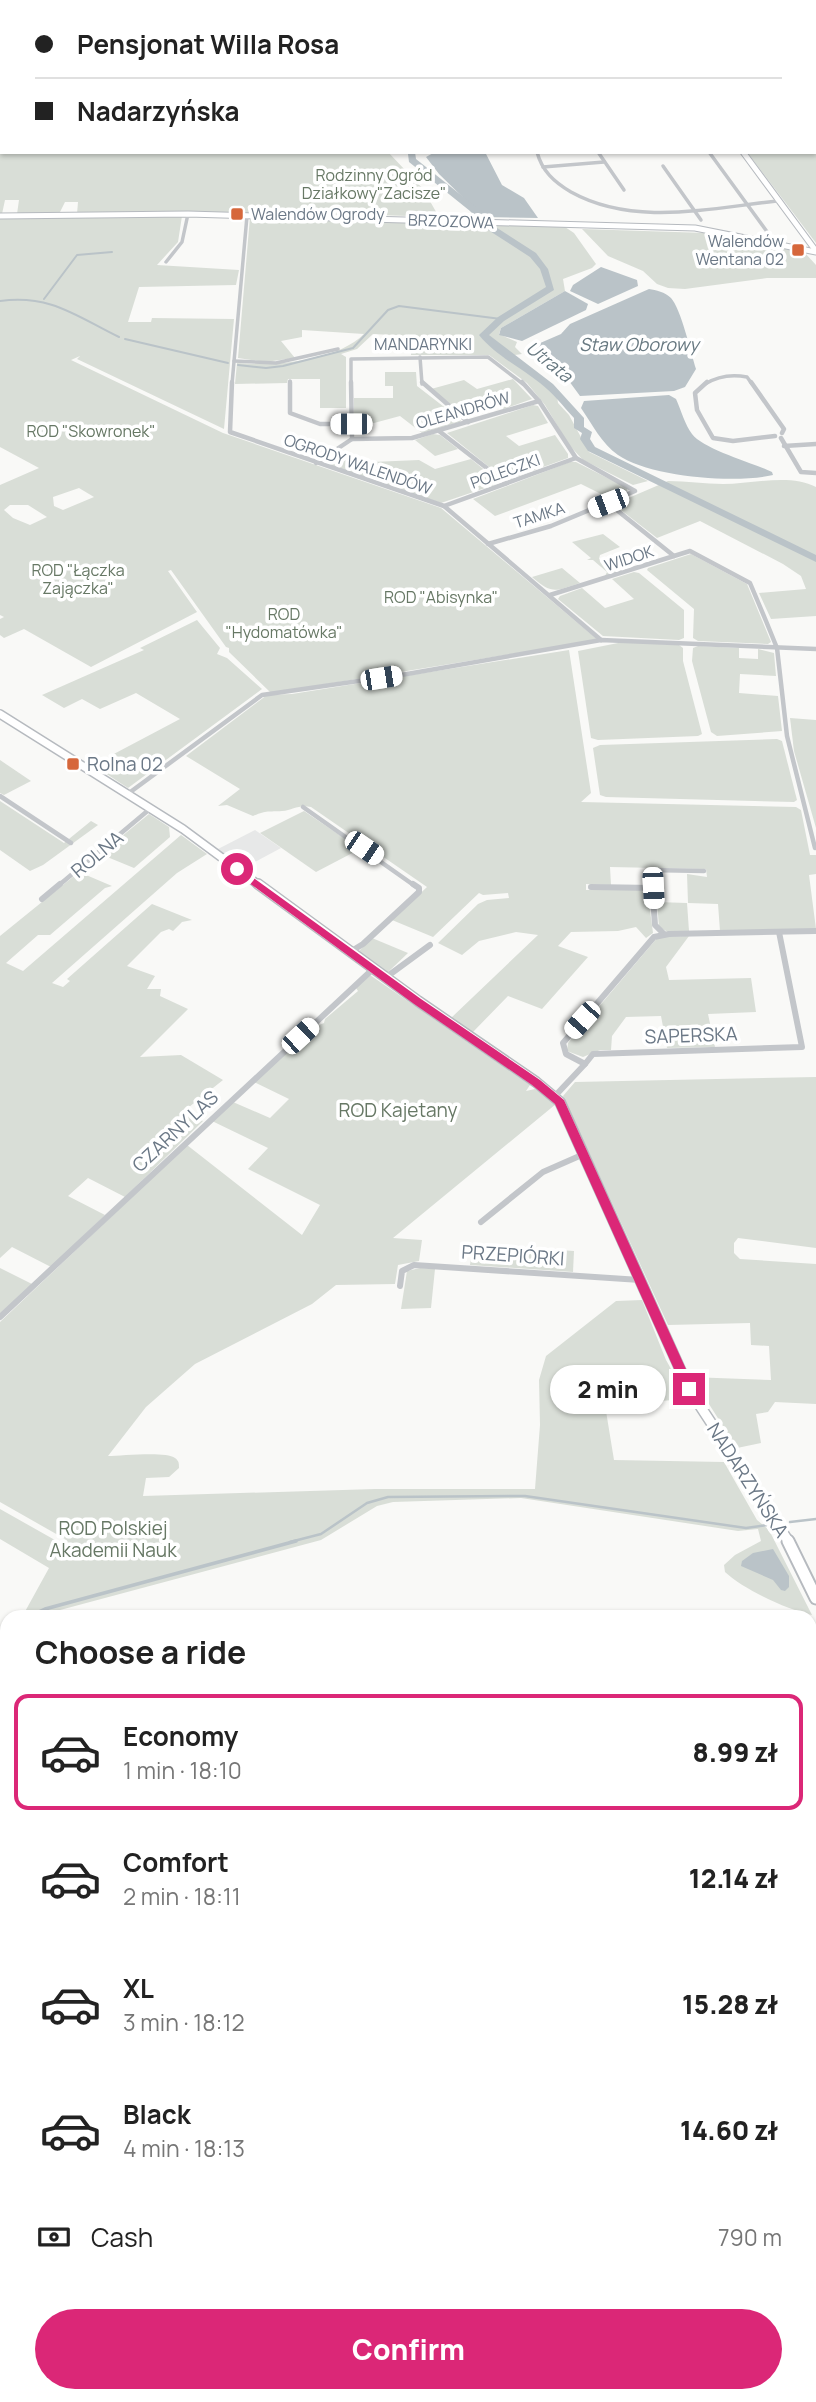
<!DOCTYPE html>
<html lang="en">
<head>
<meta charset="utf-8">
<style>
  body { margin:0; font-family:Manrope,sans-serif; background:#f6f6f6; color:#222; height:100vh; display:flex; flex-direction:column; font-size:26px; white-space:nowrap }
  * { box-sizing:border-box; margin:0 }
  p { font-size:23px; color:#767676 }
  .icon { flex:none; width:38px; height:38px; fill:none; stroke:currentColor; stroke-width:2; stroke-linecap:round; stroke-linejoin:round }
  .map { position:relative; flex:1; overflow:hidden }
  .drawer { position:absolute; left:0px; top:1610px; width:817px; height:793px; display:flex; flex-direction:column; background:#fff; border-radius:21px 21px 0 0; box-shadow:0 2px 5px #0004 }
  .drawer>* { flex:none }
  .banner { position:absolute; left:0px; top:0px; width:817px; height:154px; box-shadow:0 2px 5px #0004; display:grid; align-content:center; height:154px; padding:0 35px; background:#fff }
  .end { position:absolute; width:32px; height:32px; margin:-16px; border:9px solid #db2777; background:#fff; box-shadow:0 0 0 4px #fff }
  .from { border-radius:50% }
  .bubble { position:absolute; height:49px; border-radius:24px; background:#fff; box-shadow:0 2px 5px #0004; font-size:23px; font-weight:800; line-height:49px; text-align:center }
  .car { position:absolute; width:21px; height:42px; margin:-21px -10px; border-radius:9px; box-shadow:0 0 5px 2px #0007; background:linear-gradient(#fff 24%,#345 0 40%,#fff 0 76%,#345 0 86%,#fff 0) }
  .banner b { display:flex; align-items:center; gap:24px; height:66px; font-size:26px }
  .banner b+b { border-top:2px solid #e0e0e0 }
  .banner i { width:18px; height:18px; background:#222 }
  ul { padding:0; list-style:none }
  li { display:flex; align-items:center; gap:21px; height:116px; margin:0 14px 10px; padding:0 21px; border:4px solid transparent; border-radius:14px }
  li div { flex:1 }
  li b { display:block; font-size:26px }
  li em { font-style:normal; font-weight:800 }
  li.on { border-color:#db2777 }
  li>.icon { width:63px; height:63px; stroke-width:1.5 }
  h2 { padding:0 35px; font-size:32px; line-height:84px }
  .pay { display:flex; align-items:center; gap:18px; height:77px; padding:0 35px; font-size:26px }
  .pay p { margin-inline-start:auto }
  .button { display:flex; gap:14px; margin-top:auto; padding:14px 35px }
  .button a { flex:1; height:80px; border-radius:42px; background:#db2777; color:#fff; font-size:28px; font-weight:800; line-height:80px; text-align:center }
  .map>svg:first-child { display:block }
</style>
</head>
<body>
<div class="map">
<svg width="816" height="2402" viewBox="0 0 816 2402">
  <rect width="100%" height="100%" fill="#f9f9f7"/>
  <path fill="#e7e8e8" d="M255,830L281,848L244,868L218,849Z"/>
  <g fill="#d9ded7" fill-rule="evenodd">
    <path d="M0,5L2,152H388L423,189L439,217L256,211L255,214H77L78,202H65L59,214H17L19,200H5L2,214H0Z"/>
    <path d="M816,27V243L747,152H816Z"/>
    <path d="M171,216H182L178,242L157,265L239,270L236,285L139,287L128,322H151L152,318L234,319L224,429L77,359L80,356L71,360L223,433L441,508L598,640L271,693L229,652V648L226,647L171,570L168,571L197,612L91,667L24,629L4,638L0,635V619L4,617L0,615V485L39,468L0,447V219ZM79,488L94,497L63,510L54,506L53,497ZM10,505H28L47,517L30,525L13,518L4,510Z"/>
    <path d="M250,217L565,227L574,233L596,264L592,268L563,279L565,291L501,328L499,334L517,342L515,347L522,354L508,356L557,396L558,403L569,415L589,452L648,481L633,485L583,460L569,445L545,405L527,383L489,355H411V336L373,334L357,349L341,354L346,357V408H320V379H288L287,383L235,384L237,363C275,366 335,362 364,334L302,330V337L281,341L295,358L265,362L238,358Z"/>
    <path d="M582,229L706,233L805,253L816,265V278H767L685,289L668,288L657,284L643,271L608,256Z"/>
    <path d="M385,372H416L417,386L461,420L460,422L422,433L400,416L374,423H354V398H393V386H385Z"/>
    <path d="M513,379L532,399L504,409L490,399L457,409L431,389L464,380L477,389Z"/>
    <path d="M533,405L538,406L548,423L506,436L519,446L555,435L568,454V458L510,479H504L447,433Z"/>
    <path d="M433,434L440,435L458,449L435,456L415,440Z"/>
    <path d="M339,451L372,462L419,460L435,469L471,459L498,481L497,484L441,503L326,464L325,460Z"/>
    <path d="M570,462H576L627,488V491L609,498L581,484L495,516L473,499Z"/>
    <path d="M668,481C687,481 705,484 723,484C752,484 790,473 816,487V616L771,619L759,593L806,589L801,576L783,564L700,521L657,538L617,507V503Z"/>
    <path d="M603,534L620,547L600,555L599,559L613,570L620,571L605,576L607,572L593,560H587L591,558L572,542Z"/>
    <path d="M691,554L747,584L771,642L768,644L698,641L693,638L694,609L647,570L648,568Z"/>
    <path d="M562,568L580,583C555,591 553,595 532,577Z"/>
    <path d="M634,572L639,573L684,610V638L679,640L603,636L558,599L560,596L582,588L605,608L634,599L612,579Z"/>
    <path d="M197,620L220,648L217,654L227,658L262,689L128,788L93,765L180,719L136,693L100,709L82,699L64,708L42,695L144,650L140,648Z"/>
    <path d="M623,642L679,645L683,648V661L702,734L698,736L598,740L591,738L578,651Z"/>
    <path d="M698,646L739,648V658L758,659V649L774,653L776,676L740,674L739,693L778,696L782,731L717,736L711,732L692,661L693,648Z"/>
    <path d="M569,650L591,793L581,802L796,807L801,810L810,855H816V874L809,875L816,929L720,931L718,904L688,903L687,874L707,877L706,869L610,867L611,885L586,884V890H640L648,895L653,933L646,938L636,927L618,931L571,932L558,946L588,957L542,1009L508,996L472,1033L451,1018L538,935L516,932L479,941L462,955L438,943L478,904L487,900L509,898L508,893L483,895L479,893L433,937L392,920L427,887L311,807C299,804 293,810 282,811C268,812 267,810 253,816L227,805L218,806L240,789L186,756L267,695L292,694Z"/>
    <path d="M790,718L816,720V828L794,751Z"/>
    <path d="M777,739L782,741L797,800L794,802L606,797L600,795L593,748L600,745Z"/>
    <path d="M0,760L31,781L4,795L0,793Z"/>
    <path d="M0,801L64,843L91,821L98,825L43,865L30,871L0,850Z"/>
    <path d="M304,811L360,849L316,872L260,833Z"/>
    <path d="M149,814L169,827L170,837L134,868L100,854Z"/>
    <path d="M181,835L207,854L177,873L52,983L63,987L70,981L67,979L152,904L192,920L182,922L173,931L169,929L161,932L127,966L155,976L147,989H161L160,996L188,1009L140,1057L181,1055L223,1080L189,1107L188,1115L203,1121L125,1197L88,1178L68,1196L105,1215L51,1267L12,1247L0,1258V936L79,872L112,886L105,888L50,935H38L6,963L23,971Z"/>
    <path d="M657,902L687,903L689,931L668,932L659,927Z"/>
    <path d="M689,936L666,967L669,980L751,978L756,1012L708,1014L715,1047L667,1048L661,1016L626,1017L612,1036L611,1050H600L583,1057L567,1051L568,1043L658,937Z"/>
    <path d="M372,938L408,953L386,974L358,952Z"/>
    <path d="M370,975L530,1085L526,1091L535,1089L556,1104L393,1238L422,1240L419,1261L398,1265L395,1284L336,1285L312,1304L195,1364L146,1407L108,1456C121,1456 166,1451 175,1458C179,1461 179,1463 179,1468L169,1477L146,1478L143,1496L375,1489H535L540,1425L539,1380L546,1356L616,1301L642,1300L666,1360L688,1399L605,1405L614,1460L724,1462L757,1520L769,1530L812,1615C787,1610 743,1589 725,1572L724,1565L735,1555L761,1541L758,1529L738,1531L521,1498L393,1502L377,1506L321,1540L34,1617H22L49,1568L0,1539V1509L62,1544L65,1539L0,1502V1322L187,1145L302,1235L320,1205L248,1169L268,1148L212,1121L233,1102L270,1118L289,1099L254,1082L314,1027L324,1023L325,1019L358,991L356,988Z"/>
    <path d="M816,1077V1248L738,1238L734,1243V1253L740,1259L816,1264V1404L775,1402L768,1412L756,1414L761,1443L737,1448L707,1401H701L690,1377L771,1380L769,1346L751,1345L750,1323L668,1325L563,1096L575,1082Z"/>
    <path d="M473,1244L574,1251L573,1272L470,1265Z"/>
    <path d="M0,1268L32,1284L0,1314Z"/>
    <path d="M420,1268L435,1269L431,1308L401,1309L407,1271Z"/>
    <path d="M816,2305V2402H700V2396H810V2306Z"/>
  </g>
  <g fill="#bac3c8">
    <path d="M435,152H485L502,185L524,198L538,218L483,217L439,174L426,157Z"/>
    <path d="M601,267L637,280L638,286L598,304L570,291L573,285Z"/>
    <path d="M649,289C656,290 665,292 671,298C681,309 691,353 696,369L685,387L674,391L580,396L569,381L529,353L531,347L561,334L570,324Z"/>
    <path d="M565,291L588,304L586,310L522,341L499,335L501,328Z"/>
    <path d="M669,395L676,399C681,410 685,425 692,434C703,449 753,463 772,472L773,475C736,484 649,477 618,455C602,444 592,424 581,408L584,401Z"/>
    <path d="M773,1549L789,1576V1587L785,1591L781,1590L773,1580L741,1566L742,1561L753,1553Z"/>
  </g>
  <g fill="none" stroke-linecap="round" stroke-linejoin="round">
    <g stroke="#bac3c8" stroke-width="2">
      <path d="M412,153L416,152"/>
      <path d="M44,299L77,255L112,252"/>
      <path d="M0,301C50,294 76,316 119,337"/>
      <path d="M125,339L228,363"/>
      <path d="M238,365L266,368L283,366L353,348L388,310L399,306L501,319"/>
    </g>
    <g stroke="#bac3c8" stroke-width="2.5">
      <path d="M790,1522L816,1519"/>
      <path d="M290,1542L321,1534L367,1503L388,1497L525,1496L746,1528L767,1525"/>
    </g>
    <g stroke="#bac3c8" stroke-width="3.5">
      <path d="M28,1617L45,1609L296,1541"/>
      <path d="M810,1820L816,1816"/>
      <path d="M0,2290L7,2289"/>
      <path d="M397,2402L398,2396"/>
    </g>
    <path fill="#bac3c8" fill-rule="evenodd" d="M405,152H415L416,159L476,207L491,224L536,253L548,269L554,290L504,321L489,335L553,384L584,418V427L592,432L590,439L595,447L816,555V562L588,451L580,439L582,433L574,428V418C563,406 553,393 540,383C520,367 495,355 479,335L498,317L546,287L540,269L530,257L485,228L470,211L409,162L408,154Z"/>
    <defs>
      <g id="secondary-far3">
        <path d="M600,0L602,2"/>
        <path d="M610,0L615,2"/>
        <path d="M743,152L816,251"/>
        <path d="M0,216L188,214L695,228L816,252"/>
      </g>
      <path id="secondary-far2" d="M0,714L183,829L260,886"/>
      <path id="secondary-far1" d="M258,884L418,1001L536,1082L560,1102L689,1389L789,1542"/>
      <path id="secondary" d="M788,1541L816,1598"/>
    </defs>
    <use href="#secondary-far3" stroke="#b6babf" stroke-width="7"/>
    <use href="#secondary-far2" stroke="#b6babf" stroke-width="10"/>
    <use href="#secondary-far1" stroke="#b6babf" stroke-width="12"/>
    <use href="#secondary" stroke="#b6babf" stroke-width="15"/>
    <g stroke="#c3c6ca" stroke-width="3.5">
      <path d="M537,152C542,171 554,182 571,192C634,227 710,208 778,201"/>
      <path d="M598,152L624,190"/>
      <path d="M709,152L768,233"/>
      <path d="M663,166L701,220"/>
      <path d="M543,167L604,162"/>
      <path d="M166,262L182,242L188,214"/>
      <path d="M420,357L422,384"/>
      <path d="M234,361L276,363L338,349"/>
      <path d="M290,381V384"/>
      <path d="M232,384L247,216"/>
      <path d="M351,384V359L488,357L523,384"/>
      <path d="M705,384C718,376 732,374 747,377L752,384"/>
    </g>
    <g stroke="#c3c6ca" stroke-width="4.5">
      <path d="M232,382L230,432L444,506L601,640"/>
      <path d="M290,382V413L320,424H351"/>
      <path d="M422,382L468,422"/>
      <path d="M707,382L695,393L697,410L713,438L733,441L775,436"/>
      <path d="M751,382L784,429L782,433"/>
      <path d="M439,431L506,483"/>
      <path d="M781,438L801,472L816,473"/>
      <path d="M352,439L412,438L539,401"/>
      <path d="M784,446L816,444"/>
      <path d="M316,463L352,439L351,382"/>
      <path d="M444,506L576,458"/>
      <path d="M488,544L551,526L635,491L576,458L539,401L522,382"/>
      <path d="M674,556L690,551L750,583L766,621L777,648L787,736L815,848"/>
      <path d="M550,595L674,556L608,503"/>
      <path d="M129,793L262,695L407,674L601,640L816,649"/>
      <path d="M0,796L71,843"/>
      <path d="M303,807L415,886"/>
      <path d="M58,886L151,808"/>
      <path d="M652,886L651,870L704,871"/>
    </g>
    <g stroke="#c3c6ca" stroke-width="6">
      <path d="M652,884L655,925L664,934"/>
      <path d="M591,887L653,888"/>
      <path d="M42,899L60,884"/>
      <path d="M350,952L363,944L419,892V888L413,884"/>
      <path d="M385,978L430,945"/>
      <path d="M585,1064L593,1054L802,1047L779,932"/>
      <path d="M554,1097L585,1064L566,1054L563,1043L654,937L669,934L816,931"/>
      <path d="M481,1222L543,1172L584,1154"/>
      <path d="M400,1286L402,1271L414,1265L640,1280"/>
      <path d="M0,1317L373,969"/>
    </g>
    <use href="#secondary-far3" stroke="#fff" stroke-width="5"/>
    <use href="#secondary-far2" stroke="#fff" stroke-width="7"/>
    <use href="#secondary-far1" stroke="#fff" stroke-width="9"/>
    <use href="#secondary" stroke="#fff" stroke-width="11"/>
  </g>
  <path fill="#db2777" d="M237,866L421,999L540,1080L564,1100L695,1389L694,1393H685L683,1389L555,1104L532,1085L414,1004L233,871V867Z"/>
  <g fill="#d6673b" stroke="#fff" stroke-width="2.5">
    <rect x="230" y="207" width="14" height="14" rx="3.5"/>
    <rect x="791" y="243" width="14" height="14" rx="3.5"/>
    <rect x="66" y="757" width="14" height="14" rx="3.5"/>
  </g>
  <g text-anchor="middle" stroke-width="7" stroke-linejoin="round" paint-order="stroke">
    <g font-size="16" fill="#677865" stroke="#fff">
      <text x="374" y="181">Rodzinny Ogród<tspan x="374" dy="18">Działkowy"Zacisze"</tspan></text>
      <text x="91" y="437">ROD "Skowronek"</text>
      <text x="78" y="576">ROD "Łączka<tspan x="78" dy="18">Zajączka"</tspan></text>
      <text x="441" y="603">ROD "Abisynka"</text>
      <text x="284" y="620">ROD<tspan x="284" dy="18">"Hydomatówka"</tspan></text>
    </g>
    <g font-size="16" fill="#6b7886" stroke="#fff" text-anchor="start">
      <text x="251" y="220">Walendów Ogrody</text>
      <text x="784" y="247" text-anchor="end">Walendów<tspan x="784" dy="18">Wentana 02</tspan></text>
    </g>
    <g font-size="16" fill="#6b7886" stroke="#fff">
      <text transform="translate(451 221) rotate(2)" y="6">BRZOZOWA</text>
      <text x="423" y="350">MANDARYNKI</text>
      <text transform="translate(463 410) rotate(-16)" y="6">OLEANDRÓW</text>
      <text transform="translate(358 464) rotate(19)" y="6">OGRODY WALENDÓW</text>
      <text transform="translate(505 471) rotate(-20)" y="6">POLECZKI</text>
      <text transform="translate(539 515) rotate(-18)" y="6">TAMKA</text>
      <text transform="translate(629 558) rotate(-18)" y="6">WIDOK</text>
    </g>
    <g font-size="18" font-style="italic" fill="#677880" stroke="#fff">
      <text x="639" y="351">Staw Oborowy</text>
      <text transform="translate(549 362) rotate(39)" y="6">Utrata</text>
    </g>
    <g font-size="19" fill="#6b7886" stroke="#fff" text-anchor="start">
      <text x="87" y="771">Rolna 02</text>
    </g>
    <g font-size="19" fill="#6b7886" stroke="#fff">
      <text transform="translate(97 854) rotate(-40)" y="7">ROLNA</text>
      <text transform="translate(691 1035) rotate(-2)" y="7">SAPERSKA</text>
      <text transform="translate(175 1131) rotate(-43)" y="7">CZARNY LAS</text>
      <text transform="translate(513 1255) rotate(4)" y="7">PRZEPIÓRKI</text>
      <text transform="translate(748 1480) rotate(57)" y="7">NADARZYŃSKA</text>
    </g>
    <g font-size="19" fill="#677865" stroke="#fff">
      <text x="398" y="1117">ROD Kajetany</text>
      <text x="113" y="1535">ROD Polskiej<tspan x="113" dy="22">Akademii Nauk</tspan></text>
    </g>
  </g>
</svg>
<i class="end from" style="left:237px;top:869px"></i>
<i class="end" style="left:689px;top:1389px"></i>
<div class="bubble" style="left:550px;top:1365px;width:116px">2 min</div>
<i class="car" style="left:351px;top:424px;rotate:270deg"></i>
<i class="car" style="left:608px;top:503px;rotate:249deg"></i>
<i class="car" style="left:381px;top:678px;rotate:81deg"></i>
<i class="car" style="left:364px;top:848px;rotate:124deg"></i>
<i class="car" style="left:653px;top:888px;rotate:177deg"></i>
<i class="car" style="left:582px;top:1020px;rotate:222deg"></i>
<i class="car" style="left:300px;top:1036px;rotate:47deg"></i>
<div class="banner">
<b><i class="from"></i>Pensjonat Willa Rosa</b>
<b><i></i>Nadarzyńska</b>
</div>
<section class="drawer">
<h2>Choose a ride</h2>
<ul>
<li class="on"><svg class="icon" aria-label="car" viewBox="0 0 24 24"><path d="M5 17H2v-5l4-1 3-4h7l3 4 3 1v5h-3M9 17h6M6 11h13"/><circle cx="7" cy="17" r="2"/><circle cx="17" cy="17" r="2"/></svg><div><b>Economy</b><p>1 min · 18:10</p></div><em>8.99 zł</em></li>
<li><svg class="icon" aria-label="car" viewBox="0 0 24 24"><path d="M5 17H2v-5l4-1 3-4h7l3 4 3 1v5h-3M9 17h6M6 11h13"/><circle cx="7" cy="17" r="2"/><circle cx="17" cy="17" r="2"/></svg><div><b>Comfort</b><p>2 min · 18:11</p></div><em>12.14 zł</em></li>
<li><svg class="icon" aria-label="car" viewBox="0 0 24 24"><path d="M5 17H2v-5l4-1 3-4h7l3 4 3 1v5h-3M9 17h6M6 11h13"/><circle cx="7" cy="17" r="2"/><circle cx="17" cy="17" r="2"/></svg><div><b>XL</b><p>3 min · 18:12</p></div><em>15.28 zł</em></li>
<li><svg class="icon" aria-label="car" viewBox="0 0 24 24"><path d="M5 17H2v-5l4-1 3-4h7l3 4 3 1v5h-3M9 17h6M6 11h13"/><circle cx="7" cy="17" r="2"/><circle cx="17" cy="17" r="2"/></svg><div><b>Black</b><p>4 min · 18:13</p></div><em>14.60 zł</em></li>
</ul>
<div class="pay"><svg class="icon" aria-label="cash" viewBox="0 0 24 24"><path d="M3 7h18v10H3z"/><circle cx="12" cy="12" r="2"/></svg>Cash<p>790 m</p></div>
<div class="button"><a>Confirm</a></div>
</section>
</div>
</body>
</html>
